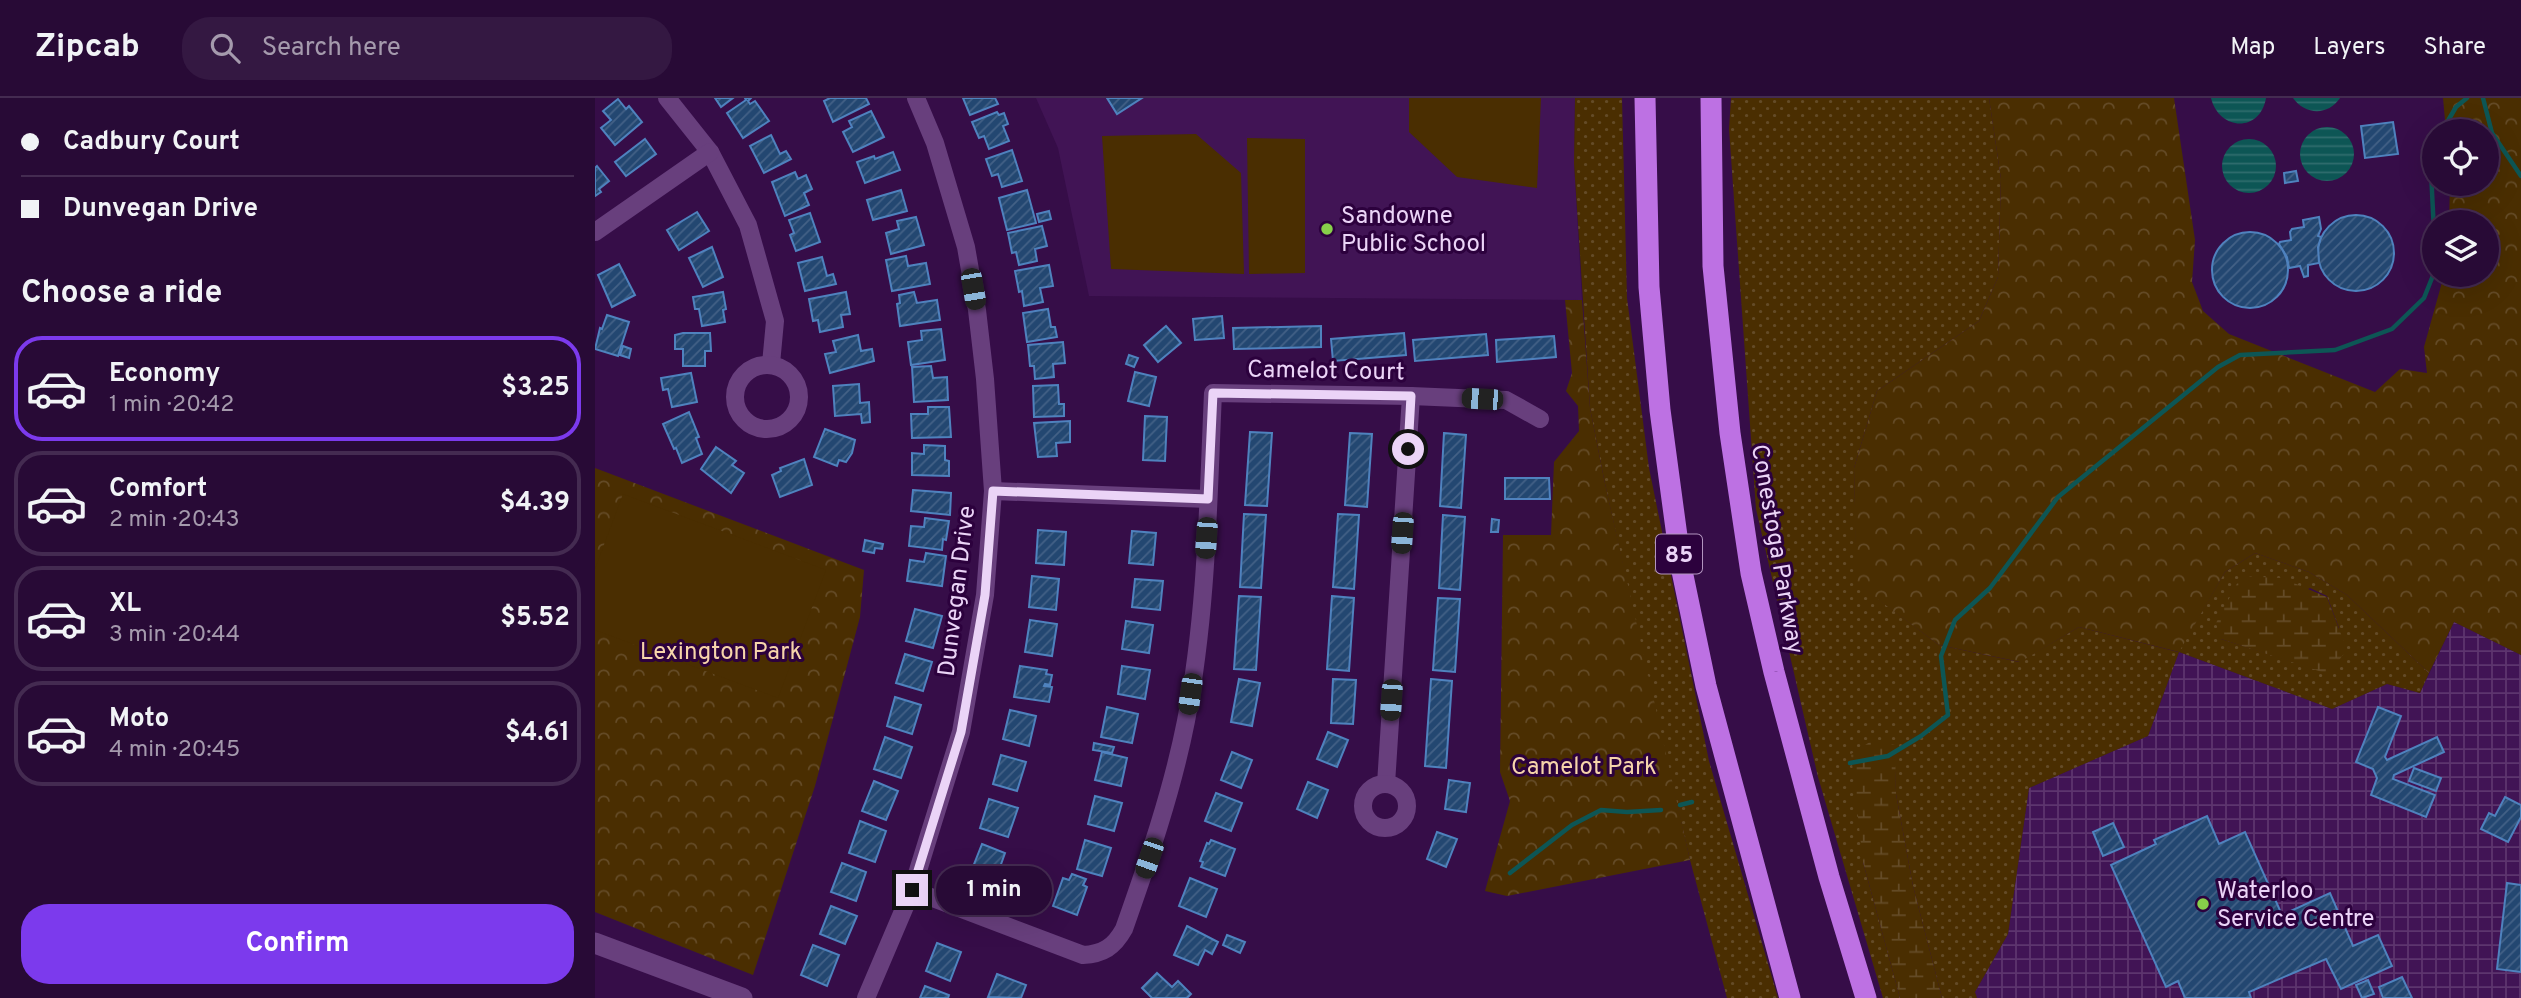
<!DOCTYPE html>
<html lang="en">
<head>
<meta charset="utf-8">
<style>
  body { margin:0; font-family:Overpass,sans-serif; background:#341842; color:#f1f3f6; height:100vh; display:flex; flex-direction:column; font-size:26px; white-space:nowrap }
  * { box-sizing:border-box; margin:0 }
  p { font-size:23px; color:#a59aad }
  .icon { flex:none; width:38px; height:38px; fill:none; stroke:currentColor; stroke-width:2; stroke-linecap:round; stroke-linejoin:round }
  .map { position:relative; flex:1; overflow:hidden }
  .panel { display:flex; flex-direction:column; background:#280a36; width:595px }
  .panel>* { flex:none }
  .hud { display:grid; align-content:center; height:154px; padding:0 21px; background:#280a36 }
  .controls { position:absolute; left:1827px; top:21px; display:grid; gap:14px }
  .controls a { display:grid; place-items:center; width:77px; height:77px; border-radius:50%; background:#280a36; box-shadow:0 7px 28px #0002,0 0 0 2px #442b51; font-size:35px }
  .end { position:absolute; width:32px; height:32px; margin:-16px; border:9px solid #ebd4f7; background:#111; box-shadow:0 0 0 4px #111 }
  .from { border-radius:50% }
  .bubble { position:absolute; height:49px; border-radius:24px; background:#280a36; box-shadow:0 7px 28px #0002,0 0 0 2px #442b51; font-size:23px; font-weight:700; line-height:49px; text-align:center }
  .car { position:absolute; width:21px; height:42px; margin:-21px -10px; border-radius:9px; box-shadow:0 0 5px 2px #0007; background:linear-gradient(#222 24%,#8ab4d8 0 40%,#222 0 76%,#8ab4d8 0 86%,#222 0) }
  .hud b { display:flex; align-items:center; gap:24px; height:66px; font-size:26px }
  .hud b+b { border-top:2px solid #442b51 }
  .hud i { width:18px; height:18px; background:#f1f3f6 }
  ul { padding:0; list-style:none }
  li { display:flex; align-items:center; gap:21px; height:105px; margin:0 14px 10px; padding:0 7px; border:4px solid #442b51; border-radius:28px }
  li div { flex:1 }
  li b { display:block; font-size:26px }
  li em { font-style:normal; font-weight:700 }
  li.current { border-color:#7c3aed }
  li>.icon { width:63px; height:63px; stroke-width:1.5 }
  h2 { padding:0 21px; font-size:32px; line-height:84px }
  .action { display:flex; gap:14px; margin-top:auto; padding:14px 21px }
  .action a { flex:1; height:80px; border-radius:28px; background:#7c3aed; color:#fff; font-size:28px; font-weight:700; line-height:80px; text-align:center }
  header { display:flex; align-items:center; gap:42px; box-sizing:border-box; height:98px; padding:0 35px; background:#280a36; border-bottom:2px solid #442b51 }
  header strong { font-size:33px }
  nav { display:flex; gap:38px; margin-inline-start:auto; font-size:24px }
  .search { width:490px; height:63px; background:#341842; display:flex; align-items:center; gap:18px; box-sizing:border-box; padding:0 24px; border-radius:28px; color:#a59aad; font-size:26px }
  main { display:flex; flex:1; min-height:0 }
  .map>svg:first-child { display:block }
</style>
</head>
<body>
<header>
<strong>Zipcab</strong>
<div class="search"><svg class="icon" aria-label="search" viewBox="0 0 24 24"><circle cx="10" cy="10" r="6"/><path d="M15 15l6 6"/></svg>Search here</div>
<nav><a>Map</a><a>Layers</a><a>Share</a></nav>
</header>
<main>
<section class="panel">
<div class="hud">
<b><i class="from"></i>Cadbury Court</b>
<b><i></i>Dunvegan Drive</b>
</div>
<h2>Choose a ride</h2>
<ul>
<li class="current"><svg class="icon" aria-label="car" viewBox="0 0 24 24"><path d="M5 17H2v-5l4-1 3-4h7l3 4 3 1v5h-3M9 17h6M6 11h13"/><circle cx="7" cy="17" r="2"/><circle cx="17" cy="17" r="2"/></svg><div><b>Economy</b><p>1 min · 20:42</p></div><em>$3.25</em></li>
<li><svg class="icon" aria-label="car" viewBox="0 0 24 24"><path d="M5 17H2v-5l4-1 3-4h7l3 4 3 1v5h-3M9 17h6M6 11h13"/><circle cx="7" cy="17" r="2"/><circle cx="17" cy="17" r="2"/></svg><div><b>Comfort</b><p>2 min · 20:43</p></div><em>$4.39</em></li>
<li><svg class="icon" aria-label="car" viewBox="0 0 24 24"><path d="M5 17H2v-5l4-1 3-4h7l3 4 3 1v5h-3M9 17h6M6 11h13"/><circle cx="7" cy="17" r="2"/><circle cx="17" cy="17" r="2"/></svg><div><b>XL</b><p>3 min · 20:44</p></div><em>$5.52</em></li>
<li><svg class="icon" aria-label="car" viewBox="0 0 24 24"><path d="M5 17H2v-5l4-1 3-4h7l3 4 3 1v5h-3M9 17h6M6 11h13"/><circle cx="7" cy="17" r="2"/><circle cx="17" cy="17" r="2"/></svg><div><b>Moto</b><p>4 min · 20:45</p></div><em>$4.61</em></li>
</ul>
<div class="action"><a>Confirm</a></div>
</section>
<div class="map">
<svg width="1926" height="900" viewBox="0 0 1926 900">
  <defs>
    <pattern id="industrial-grid" width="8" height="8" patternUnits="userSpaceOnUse" patternTransform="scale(1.75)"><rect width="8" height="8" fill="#411455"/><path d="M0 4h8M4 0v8" fill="none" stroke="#5d356e"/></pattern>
    <pattern id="grass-dots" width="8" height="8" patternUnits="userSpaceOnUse" patternTransform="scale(1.75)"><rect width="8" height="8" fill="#4a2e01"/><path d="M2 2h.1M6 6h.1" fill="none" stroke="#644b27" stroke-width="1.8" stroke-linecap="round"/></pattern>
    <pattern id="forest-crowns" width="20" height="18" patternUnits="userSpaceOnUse" patternTransform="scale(1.75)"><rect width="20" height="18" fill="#4a2e01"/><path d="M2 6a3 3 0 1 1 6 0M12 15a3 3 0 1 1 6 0" fill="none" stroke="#644b27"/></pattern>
    <pattern id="wetland-marsh" width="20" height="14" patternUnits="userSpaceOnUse" patternTransform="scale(1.75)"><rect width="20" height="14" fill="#4a2e01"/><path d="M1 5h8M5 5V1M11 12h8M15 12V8" fill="none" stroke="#644b27"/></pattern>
    <pattern id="water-rules" width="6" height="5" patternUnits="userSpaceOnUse" patternTransform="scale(1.75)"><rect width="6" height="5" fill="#0d5655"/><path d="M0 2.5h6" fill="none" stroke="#306d6e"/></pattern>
    <pattern id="building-hatch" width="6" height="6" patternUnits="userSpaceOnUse" patternTransform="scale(1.75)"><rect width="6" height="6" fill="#234771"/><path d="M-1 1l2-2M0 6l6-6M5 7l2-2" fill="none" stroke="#436186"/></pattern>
  </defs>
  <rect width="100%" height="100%" fill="#360d48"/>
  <path fill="#411455" d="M441,0H980L979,65L987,202L494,198L463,50Z"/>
  <path fill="url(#industrial-grid)" d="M1859,524L1926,557V900H1382L1380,894L1413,836L1434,690L1553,638L1584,554L1737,611L1792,586L1825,595Z"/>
  <g fill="url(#grass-dots)" fill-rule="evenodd">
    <path d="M980,0H1027L1032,200L1054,370L1114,663L1183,900H1132L1095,762L1060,613L1009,381L995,310L979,65Z"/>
    <path d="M1136,0H1394L1406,81L1403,179L1384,223L1282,293L1259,370L1262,485L1344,547L1424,564L1484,529L1583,554L1630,474L1660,455L1714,474L1752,497L1834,575L1825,595L1792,586L1737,611L1584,554L1553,638L1434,690L1413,836L1380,894L1382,900H1347L1318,788L1301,696L1299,647L1268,764L1305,900H1288L1223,679L1161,411L1134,31ZM1715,490L1732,498L1744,530L1733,575L1626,541Z"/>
  </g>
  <g fill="url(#forest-crowns)">
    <path d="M1394,0H1579L1600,142L1597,184L1608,213L1634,236L1780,294L1805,271L1832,275L1829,249L1849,177H1892V124H1854L1855,86H1892V33H1851L1848,0H1926V557L1859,524L1834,575L1752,497L1714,474L1660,455L1630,474L1584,554L1484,529L1425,564L1344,547L1261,485L1259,370L1282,293L1384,223L1403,179L1406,81Z"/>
    <path d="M970,202H987L995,310L1009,381L1095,762L912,798L890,793L915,703L905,674L908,437H956L959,364L984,333L983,308L971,293L977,275Z"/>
    <path d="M0,370L269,472L265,519L220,688L158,877L0,814Z"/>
  </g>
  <g fill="url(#wetland-marsh)">
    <path d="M1646,478L1687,480L1732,499L1752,552L1733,576L1626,541L1621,525Z"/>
    <path d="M1278,642L1300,647L1301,696L1318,788L1347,900H1305L1268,764L1256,656Z"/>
  </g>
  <g fill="#4a2e01">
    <path d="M814,0H946L942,90L862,79L814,34Z"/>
    <path d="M601,36L646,75L649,176L516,171L507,38Z"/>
    <path d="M652,40L710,41V175L654,176Z"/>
    <path d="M28,396L231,472L183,600L0,532V471Z"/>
  </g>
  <g fill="url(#water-rules)">
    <path d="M1616,0H1671C1665,35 1624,33 1616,0Z"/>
    <path d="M1698,0H1745C1733,18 1710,17 1698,0Z"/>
    <circle cx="1732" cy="56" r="27"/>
    <circle cx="1654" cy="68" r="27"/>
  </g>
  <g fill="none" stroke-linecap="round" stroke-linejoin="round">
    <g stroke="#0d5655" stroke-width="4.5">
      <path d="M1888,0L1897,35L1926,78"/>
      <path d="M1847,33L1861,9L1872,0"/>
      <path d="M1839,61L1836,73L1839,134"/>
      <path d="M1255,665L1293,658L1326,638L1353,617L1346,558L1360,522L1395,490L1463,399L1623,269L1645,257L1740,252L1797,231L1829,200L1839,175"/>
      <path d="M1085,707L1097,704"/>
      <path d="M915,775L977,727L1006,712L1032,714L1066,712"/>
    </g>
  </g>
  <g fill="url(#building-hatch)" stroke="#4f82be" stroke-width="2">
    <path d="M120,0H138L126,9Z"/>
    <path d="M150,0H156L153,3L155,6L160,3L174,23L148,40L132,15L151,2Z"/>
    <path d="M235,0H271L274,6L238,24L229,3Z"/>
    <path d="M368,0H400L403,6L375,17Z"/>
    <path d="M512,0H547L522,16Z"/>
    <path d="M23,1L31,11L34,8L47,24L20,47L6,30L16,22L8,13Z"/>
    <path d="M276,13L289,39L258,54L248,34L257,29L254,23Z"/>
    <path d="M402,14L404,17L409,15L413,26L408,28L414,43L394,51L389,38L384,40L377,24Z"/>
    <path d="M1798,24L1803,56L1770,60L1766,28Z"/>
    <path d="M176,37L185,56L191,53L196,61L169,75L155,48Z"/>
    <path d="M50,41L61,56L31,78L20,64Z"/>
    <path d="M417,52L427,83L407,89L403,76L397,78L391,61Z"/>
    <path d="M298,54L305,72L270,85L262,64L279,58L280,61Z"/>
    <path d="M2,68L14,83L4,91L6,94L0,98V70Z"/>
    <path d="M1701,73L1703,83L1690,85L1689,75Z"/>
    <path d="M200,74L203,81L211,77L217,91L209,95L214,107L190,118L177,84Z"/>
    <path d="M306,92L312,113L278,122L272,102Z"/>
    <path d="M432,92L441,125L412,132L404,100Z"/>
    <path d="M454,113L456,121L444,124L442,116Z"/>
    <path d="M102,114L114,133L84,152L72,132Z"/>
    <path d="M215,115L225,144L201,153L195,137L199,135L194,122Z"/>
    <circle cx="1761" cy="155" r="38"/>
    <path d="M321,119L329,147L296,156L291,135L304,131L302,123Z"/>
    <path d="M1724,119L1726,131L1723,138L1726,139L1723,149L1724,165L1713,167V178L1709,179L1705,168L1694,170L1692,159L1684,146L1685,144L1696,142L1695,134L1697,131L1709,129L1708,122Z"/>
    <path d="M447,128L452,148L440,151L442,163L424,167L421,154L417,155L413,135Z"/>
    <circle cx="1655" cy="172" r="38"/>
    <path d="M117,149L128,179L108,189L94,160Z"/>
    <path d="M311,158L313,168L331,165L335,186L297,193L291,162Z"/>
    <path d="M227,159L232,178L238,176L241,186L210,193L203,165Z"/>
    <path d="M24,166L40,197L17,209L3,177Z"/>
    <path d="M454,167L458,188L445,190L448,204L429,208L427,193L424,194L420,173Z"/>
    <path d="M128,194L131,211L128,212L130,224L107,228L104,211H100L98,199Z"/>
    <path d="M251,194L255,216L246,217L248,229L225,234L223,222L218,223L214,201Z"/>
    <path d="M319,194L322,205L342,202L345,222L305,228L302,206L305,205L304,197Z"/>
    <path d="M453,211L456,229H460L462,239L432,244L428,215Z"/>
    <path d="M12,217L34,224L23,258L0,251L5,230L7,231Z"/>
    <path d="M627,218L629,240L600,242L598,221Z"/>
    <path d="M571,228L586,245L563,264L549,247Z"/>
    <path d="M726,228V249L639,251L638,230Z"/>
    <path d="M346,231L350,262L316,267L313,244L327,242L326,233Z"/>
    <path d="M88,235H115L116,253H110V268H88V251H80V237Z"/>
    <path d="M809,235L811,257L738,263L736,241Z"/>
    <path d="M891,236L893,257L820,263L818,242Z"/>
    <path d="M263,237L266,253L277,251L279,263L235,275L230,256L241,254L238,243Z"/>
    <path d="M959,238L961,259L902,264L901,242Z"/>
    <path d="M468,244L470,265L458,266L459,279L440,281L439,268H435L433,247Z"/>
    <path d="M28,248L36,251L34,260L25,257Z"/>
    <path d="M534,257L543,260L539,269L531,266Z"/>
    <path d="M336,268L338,280L352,279L353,302L319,304L317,269Z"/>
    <path d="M540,274L561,279L554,308L533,303Z"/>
    <path d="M96,275L102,304L77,309L73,291L68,292L66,280Z"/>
    <path d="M264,286L265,305L274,304L275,324L267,325L266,316L240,318L238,288Z"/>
    <path d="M463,287L464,306H469V318L439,319L438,288Z"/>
    <path d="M333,309H354L356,339L317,340L316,316H333Z"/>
    <path d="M94,314L104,339L101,340L107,356L87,365L81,350L79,351L68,326Z"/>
    <path d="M550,318L572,319L570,363L548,362Z"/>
    <path d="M475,323V344L461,345L462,358L443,359L439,325Z"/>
    <path d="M230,331L260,342L257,355L251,364L244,362L242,368L219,359Z"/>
    <path d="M655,334L677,335L672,408L650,407Z"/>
    <path d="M755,335L777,336L772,409L750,407Z"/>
    <path d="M849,335L871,337L866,410L845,408Z"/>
    <path d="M329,347L350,348V362L354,363V378L317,377V355L329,356Z"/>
    <path d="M121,349L141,363L137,367L149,375L136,395L106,371Z"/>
    <path d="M209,361L217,387L185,399L177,377L186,373L185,370Z"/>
    <path d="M910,380H954L955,401H910Z"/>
    <path d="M318,392L356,395L355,417L316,413Z"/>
    <path d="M649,416L671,417L666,490L645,489Z"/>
    <path d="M743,416L764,417L759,491L738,489Z"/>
    <path d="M848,417L870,419L865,492L844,490Z"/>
    <path d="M330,420L354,423L351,442L348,441L347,452L314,448L316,428L329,429Z"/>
    <path d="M897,421L904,422L903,434H896Z"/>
    <path d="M443,432L471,434L469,467L441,465Z"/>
    <path d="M537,433L561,435L558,467L534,465Z"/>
    <path d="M270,442L288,446L287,451L280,450L279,455L268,453Z"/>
    <path d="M331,455L351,458L347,488L312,483L315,462L329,464Z"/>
    <path d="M437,478L464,481L461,512L434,509Z"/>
    <path d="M540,481L568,483L565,512L537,509Z"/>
    <path d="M644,498L666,499L661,572L639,571Z"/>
    <path d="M737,498L759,500L754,573L732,571Z"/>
    <path d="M843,500L865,501L860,574L838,572Z"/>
    <path d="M320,511L347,518L338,550L311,543Z"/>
    <path d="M435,522L462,526L457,558L430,554Z"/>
    <path d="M531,523L558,527L554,555L527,551Z"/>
    <path d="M310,556L337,564L328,593L301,585Z"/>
    <path d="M425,568L452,572L451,576L457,577L455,587L450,586L449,588L457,589L454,604L419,599Z"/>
    <path d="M527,568L555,572L550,601L523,596Z"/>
    <path d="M644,581L665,585L657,628L636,624Z"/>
    <path d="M738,581L761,582L758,626L736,625Z"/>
    <path d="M836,581L857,583L851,670L830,668Z"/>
    <path d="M300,599L326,607L317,636L292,628Z"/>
    <path d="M512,609L543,616L537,645L506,639Z"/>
    <path d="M1783,609L1806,618L1790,659L1792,662L1842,639L1849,654L1799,677L1798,681L1840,697L1831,719L1776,697L1782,680L1778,671L1761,664Z"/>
    <path d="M415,612L441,618L434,648L408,641Z"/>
    <path d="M733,634L753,642L742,669L722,661Z"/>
    <path d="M290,639L317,649L306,680L279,671Z"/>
    <path d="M499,645L519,649L517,655L498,652Z"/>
    <path d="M507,654L532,660L526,688L500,682Z"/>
    <path d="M637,654L657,662L646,690L626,682Z"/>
    <path d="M406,657L431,664L422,693L398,686Z"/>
    <path d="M1819,670L1846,680L1841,693L1814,683Z"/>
    <path d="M854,682L875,685L871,714L850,711Z"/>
    <path d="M279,683L303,693L291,722L267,713Z"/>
    <path d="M713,684L733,692L722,720L702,711Z"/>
    <path d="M621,695L647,705L636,733L610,723Z"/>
    <path d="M500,698L527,705L519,733L493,726Z"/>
    <path d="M1910,699L1926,707V719L1913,744L1886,731L1894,715L1900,718Z"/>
    <path d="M394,701L423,710L413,739L385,730Z"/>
    <path d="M1612,718L1624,746L1650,734L1687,817L1735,795L1758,848L1783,837L1797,868L1746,891L1731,861L1654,894L1656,900H1590L1583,883L1571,889L1516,767L1561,746L1559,742Z"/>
    <path d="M265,723L291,733L280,764L254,755Z"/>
    <path d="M1518,725L1529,749L1508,758L1498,734Z"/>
    <path d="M842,734L862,741L851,769L832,761Z"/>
    <path d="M490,742L516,750L507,778L482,771Z"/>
    <path d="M616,742L640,751L630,778L606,769L608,764L605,763L612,745L614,746Z"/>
    <path d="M387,746L410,755L400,783L376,774Z"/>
    <path d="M247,765L271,774L261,803L236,794Z"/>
    <path d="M477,776L491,781L488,787L492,789L482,817L458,808L468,780L474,782Z"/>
    <path d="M595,780L622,791L611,819L584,808Z"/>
    <path d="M1912,785L1926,787V874L1902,871Z"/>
    <path d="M236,808L262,818L250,846L225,836Z"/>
    <path d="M592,828L623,844L617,856L610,852L603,867L579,857Z"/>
    <path d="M632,837L650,844L645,855L628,847Z"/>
    <path d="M342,845L366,854L355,883L331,873Z"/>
    <path d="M218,847L244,857L232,888L206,877Z"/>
    <path d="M562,875L577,889L583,883L596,896L592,900H557L547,890Z"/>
    <path d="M402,876L431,887L426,900L393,899Z"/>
    <path d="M1807,879L1817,900H1788L1784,889Z"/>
    <path d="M1773,882L1779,896L1767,900L1761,887Z"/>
    <path d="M330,888L354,897L353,900H325Z"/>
  </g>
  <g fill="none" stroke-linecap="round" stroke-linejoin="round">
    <g stroke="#683f7d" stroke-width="18">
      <path d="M72,0L115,54L153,127L180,223L176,266"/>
      <path d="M0,134L115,54"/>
      <circle cx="172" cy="299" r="32"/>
      <path d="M398,393L613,401"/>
      <path d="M791,686L816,298"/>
      <circle cx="790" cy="708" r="22"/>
      <path d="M317,792L488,857C508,856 519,849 529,831C553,763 577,694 591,623C612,515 613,404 618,295L816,298L911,302L945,321"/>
      <path d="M271,900L317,792L366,634L390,497L398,393L390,281L382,212L371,149L340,45L321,0"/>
    </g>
    <path stroke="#683f7d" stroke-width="21" d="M0,845L147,900"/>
    <g stroke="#bd71e3" stroke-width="21">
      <path d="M1050,0L1054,189L1065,312L1086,468L1111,588L1195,900"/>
      <path d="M1116,0L1118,168L1135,335L1156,475L1179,574L1234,779L1271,900"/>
    </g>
  </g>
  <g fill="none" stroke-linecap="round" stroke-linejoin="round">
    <path stroke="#ebd4f7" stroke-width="9" d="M317,792L366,634L390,497L398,393L613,401L618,295L816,298L813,351"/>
  </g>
  <g fill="#87cf4a" stroke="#2c013d" stroke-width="2.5">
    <circle cx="732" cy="131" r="7"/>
    <circle cx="1608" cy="806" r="7"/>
  </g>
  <g text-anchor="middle" stroke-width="6" stroke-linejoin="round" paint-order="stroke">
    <rect fill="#2c013d" stroke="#b295bf" stroke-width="2" x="1061" y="436.5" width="46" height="39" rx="5"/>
    <g font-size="23" font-weight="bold" fill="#ebd4f7">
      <text x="1084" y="464">85</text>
    </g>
    <g font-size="24" fill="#ebd4f7" stroke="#2c013d" text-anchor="start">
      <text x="746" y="125">Sandowne<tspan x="746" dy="28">Public School</tspan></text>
      <text x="1622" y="800">Waterloo<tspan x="1622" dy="28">Service Centre</tspan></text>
    </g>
    <g font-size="24" fill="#ebd4f7" stroke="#2c013d">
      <text transform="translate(731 272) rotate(1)" y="8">Camelot Court</text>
      <text transform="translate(1183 451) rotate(80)" y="8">Conestoga Parkway</text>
      <text transform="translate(361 493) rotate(-83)" y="8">Dunvegan Drive</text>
    </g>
    <g font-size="24" fill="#f6d4aa" stroke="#2c013d">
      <text x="126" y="561">Lexington Park</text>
      <text x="989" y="676">Camelot Park</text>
    </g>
  </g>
</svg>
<div class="controls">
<a><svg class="icon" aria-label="locate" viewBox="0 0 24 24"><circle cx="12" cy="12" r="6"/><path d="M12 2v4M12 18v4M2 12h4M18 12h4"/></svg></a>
<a><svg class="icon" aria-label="layers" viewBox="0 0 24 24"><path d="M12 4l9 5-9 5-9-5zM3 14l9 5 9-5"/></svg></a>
</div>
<i class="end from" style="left:813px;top:351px"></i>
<i class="end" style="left:317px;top:792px"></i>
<div class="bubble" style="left:341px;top:768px;width:116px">1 min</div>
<i class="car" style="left:378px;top:191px;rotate:170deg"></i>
<i class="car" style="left:887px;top:301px;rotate:273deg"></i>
<i class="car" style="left:807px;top:435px;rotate:184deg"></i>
<i class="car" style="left:611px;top:440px;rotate:184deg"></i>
<i class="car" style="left:595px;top:596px;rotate:188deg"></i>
<i class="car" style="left:796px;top:602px;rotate:184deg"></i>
<i class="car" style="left:554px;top:760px;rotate:199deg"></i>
</div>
</main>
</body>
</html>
